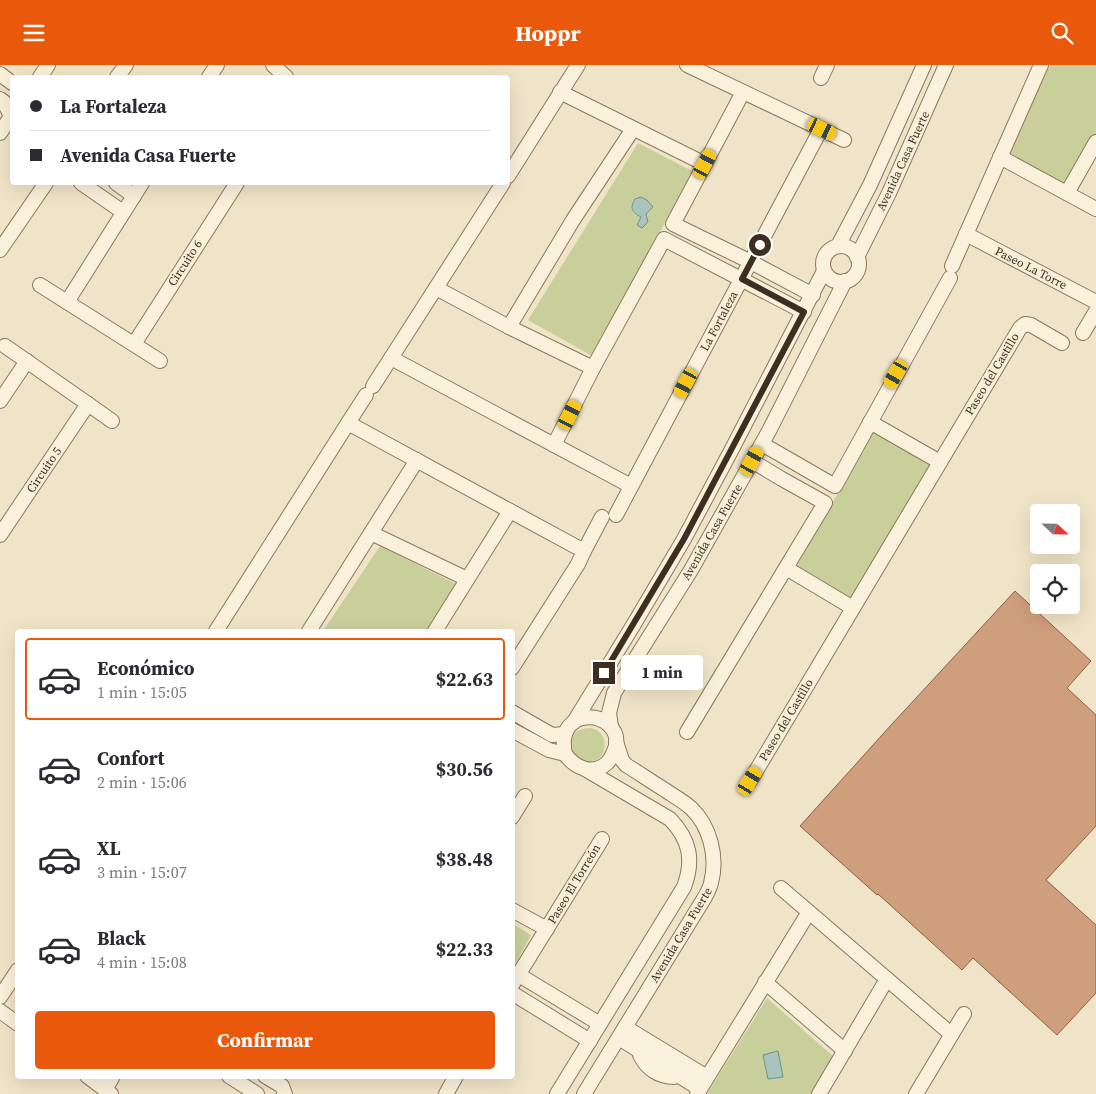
<!DOCTYPE html>
<html lang="es">
<head>
<meta charset="utf-8">
<style>
  body { margin:0; font-family:"Source Serif 4",serif; background:#f7f7f7; color:#2b2b33; height:100vh; display:flex; flex-direction:column; font-size:19px; white-space:nowrap }
  * { box-sizing:border-box; margin:0 }
  p { font-size:16px; color:#7c7c81 }
  .icon { flex:none; width:28px; height:28px; fill:none; stroke:currentColor; stroke-width:2; stroke-linecap:round; stroke-linejoin:round }
  .map { position:relative; flex:1; overflow:hidden }
  .side { position:absolute; left:15px; top:564px; width:500px; height:450px; display:flex; flex-direction:column; background:#fff; border-radius:5px; box-shadow:0 5px 20px #0002 }
  .side>* { flex:none }
  .hud { position:absolute; left:10px; top:10px; width:500px; height:110px; border-radius:5px; box-shadow:0 5px 20px #0002; display:grid; align-content:center; height:110px; padding:0 20px; background:#fff }
  .needle { width:32px; rotate:112deg }
  .buttons { position:absolute; left:1030px; top:439px; display:grid; gap:10px }
  .buttons a { display:grid; place-items:center; width:50px; height:50px; border-radius:5px; background:#fff; box-shadow:0 5px 20px #0002; font-size:25px }
  .end { position:absolute; width:22px; height:22px; margin:-11px; border:6px solid #3d2e20; background:#fff; box-shadow:0 0 0 2px #fff }
  .from { border-radius:50% }
  .bubble { position:absolute; height:35px; border-radius:5px; background:#fff; box-shadow:0 5px 20px #0002; font-size:16px; font-weight:700; line-height:35px; text-align:center }
  .car { position:absolute; width:15px; height:30px; margin:-15px -8px; border-radius:6px; box-shadow:0 0 4px 1px #0007; background:linear-gradient(#f5c518 24%,#345 0 40%,#f5c518 0 76%,#345 0 86%,#f5c518 0) }
  .hud b { display:flex; align-items:center; gap:18px; height:48px; font-size:19px }
  .hud b+b { border-top:1px solid #e1e1e2 }
  .hud i { width:12px; height:12px; background:#2b2b33 }
  ul { padding:9px 0 0; list-style:none }
  li { display:flex; align-items:center; gap:15px; height:82px; margin:0 10px 8px; padding:0 10px; border:2px solid transparent; border-radius:5px }
  li div { flex:1 }
  li b { display:block; font-size:19px }
  li em { font-style:normal; font-weight:700 }
  li.active { border-color:#ea580c }
  li>.icon { width:45px; height:45px; stroke-width:1.5 }
  .button { display:flex; gap:10px; margin-top:auto; padding:10px 20px }
  .button a { flex:1; height:58px; border-radius:5px; background:#ea580c; color:#fff; font-size:20px; font-weight:700; line-height:58px; text-align:center }
  header { display:flex; justify-content:space-between; align-items:center; height:65px; padding:0 20px; background:#ea580c; color:#fff; font-size:22px; font-weight:700 }
  .map>svg:first-child { display:block }
</style>
</head>
<body>
<header><svg class="icon" aria-label="menu" viewBox="0 0 24 24"><path d="M4 6h16M4 12h16M4 18h16"/></svg>Hoppr<svg class="icon" aria-label="search" viewBox="0 0 24 24"><circle cx="10" cy="10" r="6"/><path d="M15 15l6 6"/></svg></header>
<div class="map">
<svg width="1096" height="1029" viewBox="0 0 1096 1029">
  <rect width="100%" height="100%" fill="#f0e4c8"/>
  <g fill="#c9cf9b">
    <path d="M1050,0H1096V73L1068,122L1008,89Z"/>
    <path d="M638,78L692,106L594,292L528,255Z"/>
    <path d="M873,366L933,401L853,536L796,502Z"/>
    <path d="M380,481L458,520L429,566H323Z"/>
    <path d="M590,663C593,664 596,664 598,666C609,674 606,693 593,697C591,698 588,698 585,698L571,687C569,670 574,664 590,663Z"/>
    <path d="M513,859L531,870L513,903Z"/>
    <path d="M767,933L834,992L811,1029H707Z"/>
  </g>
  <g fill="#a9c4bc" stroke="#6f938a">
    <path d="M641,132L647,135L653,142L646,149L648,157L642,163L637,160L641,152C631,147 630,143 635,134Z"/>
    <path d="M778,986L783,1012L768,1014L763,990Z"/>
  </g>
  <path fill="#cf9f7d" stroke="#8d5f41" d="M1015,526L1091,596L1067,623L1096,650V761L1046,815L1096,860V928L1057,970L973,893L962,905L878,829L877,830L800,761L892,659Z"/>
  <g fill="none" stroke-linecap="round" stroke-linejoin="round">
    <defs>
      <g id="minor">
        <path d="M273,0L286,12"/>
        <path d="M687,0L844,75"/>
        <path d="M0,9L12,18"/>
        <path d="M40,12L48,0"/>
        <path d="M117,12L126,0"/>
        <path d="M209,12L217,0"/>
        <path d="M821,13L827,0"/>
        <path d="M560,27L705,99"/>
        <path d="M743,27L673,159L751,197L813,230"/>
        <path d="M0,34L4,37L11,51"/>
        <path d="M0,68L12,50"/>
        <path d="M1000,92L1096,144"/>
        <path d="M508,111L578,0"/>
        <path d="M81,118L123,147"/>
        <path d="M116,118L134,131"/>
        <path d="M503,118L391,293L631,421"/>
        <path d="M1067,128L1096,77"/>
        <path d="M966,169L1096,237"/>
        <path d="M838,181L870,120L924,0"/>
        <circle cx="841" cy="199" r="18"/>
        <path d="M0,185L46,118"/>
        <path d="M857,192L889,128L946,0"/>
        <path d="M952,201L1041,0"/>
        <path d="M40,220L160,296"/>
        <path d="M436,223L509,262L593,303"/>
        <path d="M67,237L142,118"/>
        <path d="M509,262L573,155L633,64"/>
        <path d="M1083,268L1096,246"/>
        <path d="M134,279L237,118"/>
        <path d="M5,281L88,339"/>
        <path d="M373,321L391,293"/>
        <path d="M0,336L27,296"/>
        <path d="M870,357L940,397"/>
        <path d="M348,358L366,330"/>
        <path d="M762,379L835,421L950,213"/>
        <path d="M554,380L593,303L664,174L804,247"/>
        <path d="M616,450L821,64"/>
        <path d="M371,468L467,514"/>
        <path d="M0,470L88,339L112,356"/>
        <path d="M584,486L602,452"/>
        <path d="M786,503L853,543"/>
        <path d="M216,566L348,358L584,486L578,499L512,603"/>
        <path d="M309,566L417,395"/>
        <path d="M435,566L510,446"/>
        <path d="M512,647L552,670L565,669"/>
        <path d="M574,657L634,559L684,474L732,384L824,206"/>
        <path d="M611,662L609,648L614,628L691,505L769,366L845,216"/>
        <path d="M512,665L549,685L565,689C575,703 593,711 607,698C612,693 614,687 616,681C622,645 554,638 565,689"/>
        <path d="M687,667L825,438L782,414L752,396"/>
        <path d="M750,716L1020,263L1025,259L1031,260L1062,278"/>
        <path d="M512,752L525,731"/>
        <path d="M781,823L951,969"/>
        <path d="M512,845L547,864"/>
        <path d="M519,910L600,959"/>
        <path d="M765,917L845,986"/>
        <path d="M512,920L602,774"/>
        <path d="M512,928L590,976"/>
        <path d="M0,932L18,905"/>
        <path d="M0,946L18,959"/>
        <path d="M625,962L707,1012"/>
        <path d="M619,973L700,1024"/>
        <path d="M640,990C647,1004 659,1012 674,1012"/>
        <path d="M87,1011L111,1029"/>
        <path d="M229,1011L257,1029"/>
        <path d="M265,1011L282,1021L285,1029"/>
        <path d="M105,1025L113,1011"/>
        <path d="M446,1029L456,1011"/>
        <path d="M557,1029L684,822C694,795 690,775 670,754L585,704"/>
        <path d="M584,1029L705,832C707,828 710,823 711,818C718,792 710,761 691,743C683,736 674,731 665,725C652,717 639,708 626,700L622,695L616,677"/>
        <path d="M697,1029L809,847"/>
        <path d="M819,1029L887,914"/>
        <path d="M916,1029L964,949"/>
      </g>
    </defs>
    <use href="#minor" stroke="#8d765c" stroke-width="16"/>
    <use href="#minor" stroke="#faf1dc" stroke-width="14"/>
  </g>
  <g fill="none" stroke-linecap="round" stroke-linejoin="round">
    <path stroke="#3d2e20" stroke-width="6" d="M604,608L684,474L804,247L742,214L760,180"/>
  </g>
  <g text-anchor="middle" stroke-width="4" stroke-linejoin="round" paint-order="stroke">
    <g font-size="12" fill="#3d2e20" stroke="#f7eed8">
      <text transform="translate(903 96) rotate(-65)" y="4">Avenida Casa Fuerte</text>
      <text transform="translate(185 198) rotate(-57)" y="4">Circuito 6</text>
      <text transform="translate(1031 203) rotate(27)" y="4">Paseo La Torre</text>
      <text transform="translate(719 256) rotate(-62)" y="4">La Fortaleza</text>
      <text transform="translate(992 309) rotate(-59)" y="4">Paseo del Castillo</text>
      <text transform="translate(44 405) rotate(-56)" y="4">Circuito 5</text>
      <text transform="translate(712 467) rotate(-60)" y="4">Avenida Casa Fuerte</text>
      <text transform="translate(786 655) rotate(-59)" y="4">Paseo del Castillo</text>
      <text transform="translate(574 819) rotate(-59)" y="4">Paseo El Torreón</text>
      <text transform="translate(681 870) rotate(-59)" y="4">Avenida Casa Fuerte</text>
    </g>
  </g>
</svg>
<div class="buttons">
<a><svg class="needle" viewBox="-14 -14 28 28"><path d="M0-13l5 13h-10z" fill="#e53935"/><path d="M0 13l5-13h-10z" fill="#7c7c81"/></svg></a>
<a><svg class="icon" aria-label="locate" viewBox="0 0 24 24"><circle cx="12" cy="12" r="6"/><path d="M12 2v4M12 18v4M2 12h4M18 12h4"/></svg></a>
</div>
<i class="end from" style="left:760px;top:180px"></i>
<i class="end" style="left:604px;top:608px"></i>
<div class="bubble" style="left:621px;top:590px;width:82px">1 min</div>
<i class="car" style="left:822px;top:64px;rotate:116deg"></i>
<i class="car" style="left:705px;top:99px;rotate:28deg"></i>
<i class="car" style="left:896px;top:309px;rotate:210deg"></i>
<i class="car" style="left:686px;top:318px;rotate:208deg"></i>
<i class="car" style="left:570px;top:350px;rotate:27deg"></i>
<i class="car" style="left:752px;top:396px;rotate:29deg"></i>
<i class="car" style="left:750px;top:716px;rotate:31deg"></i>
<div class="hud">
<b><i class="from"></i>La Fortaleza</b>
<b><i></i>Avenida Casa Fuerte</b>
</div>
<section class="side">
<ul>
<li class="active"><svg class="icon" aria-label="car" viewBox="0 0 24 24"><path d="M5 17H2v-5l4-1 3-4h7l3 4 3 1v5h-3M9 17h6M6 11h13"/><circle cx="7" cy="17" r="2"/><circle cx="17" cy="17" r="2"/></svg><div><b>Económico</b><p>1 min · 15:05</p></div><em>$22.63</em></li>
<li><svg class="icon" aria-label="car" viewBox="0 0 24 24"><path d="M5 17H2v-5l4-1 3-4h7l3 4 3 1v5h-3M9 17h6M6 11h13"/><circle cx="7" cy="17" r="2"/><circle cx="17" cy="17" r="2"/></svg><div><b>Confort</b><p>2 min · 15:06</p></div><em>$30.56</em></li>
<li><svg class="icon" aria-label="car" viewBox="0 0 24 24"><path d="M5 17H2v-5l4-1 3-4h7l3 4 3 1v5h-3M9 17h6M6 11h13"/><circle cx="7" cy="17" r="2"/><circle cx="17" cy="17" r="2"/></svg><div><b>XL</b><p>3 min · 15:07</p></div><em>$38.48</em></li>
<li><svg class="icon" aria-label="car" viewBox="0 0 24 24"><path d="M5 17H2v-5l4-1 3-4h7l3 4 3 1v5h-3M9 17h6M6 11h13"/><circle cx="7" cy="17" r="2"/><circle cx="17" cy="17" r="2"/></svg><div><b>Black</b><p>4 min · 15:08</p></div><em>$22.33</em></li>
</ul>
<div class="button"><a>Confirmar</a></div>
</section>
</div>
</body>
</html>
